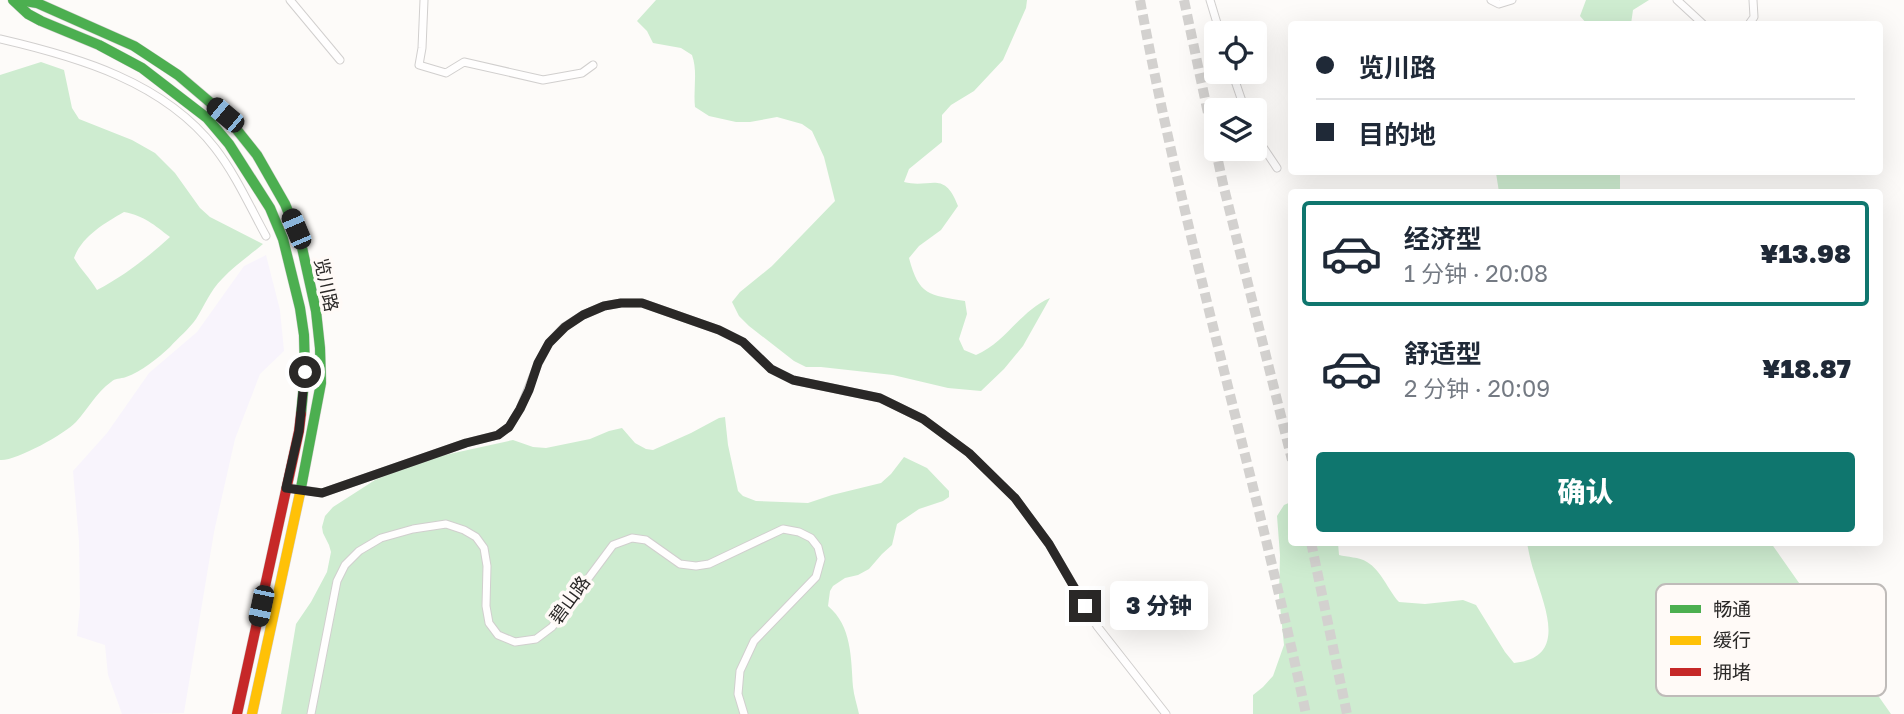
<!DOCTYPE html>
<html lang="zh">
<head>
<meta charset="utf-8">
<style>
  body { margin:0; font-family:"Golos Text","Noto Sans SC",sans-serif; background:#f2f2f3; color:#1f2937; height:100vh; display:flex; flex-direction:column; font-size:26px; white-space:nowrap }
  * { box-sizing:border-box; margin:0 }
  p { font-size:23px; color:#747a83 }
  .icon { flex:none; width:38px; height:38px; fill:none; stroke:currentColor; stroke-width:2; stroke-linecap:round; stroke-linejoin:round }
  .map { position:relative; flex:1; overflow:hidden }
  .drawer { position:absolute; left:1288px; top:189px; width:595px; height:357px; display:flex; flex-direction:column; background:#fff; border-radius:7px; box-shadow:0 7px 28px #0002 }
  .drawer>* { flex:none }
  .top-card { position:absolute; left:1288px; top:21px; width:595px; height:154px; border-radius:7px; box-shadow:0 7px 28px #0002; display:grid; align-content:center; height:154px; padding:0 28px; background:#fff }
  .controls { position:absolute; left:1204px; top:21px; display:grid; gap:14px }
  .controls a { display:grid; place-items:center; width:63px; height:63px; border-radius:7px; background:#fff; box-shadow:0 7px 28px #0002; font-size:35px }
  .end { position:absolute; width:32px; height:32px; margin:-16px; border:9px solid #2a2827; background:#fff; box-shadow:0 0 0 4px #fff }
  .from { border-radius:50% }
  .bubble { position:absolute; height:49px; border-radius:7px; background:#fff; box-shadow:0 7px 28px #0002; font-size:23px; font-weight:800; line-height:49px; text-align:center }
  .car { position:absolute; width:21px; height:42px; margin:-21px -10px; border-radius:9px; box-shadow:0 0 5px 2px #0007; background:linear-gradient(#222 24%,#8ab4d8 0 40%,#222 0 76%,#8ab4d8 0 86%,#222 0) }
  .top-card b { display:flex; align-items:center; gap:24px; height:66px; font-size:26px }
  .top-card b+b { border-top:2px solid #e0e1e3 }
  .top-card i { width:18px; height:18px; background:#1f2937 }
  ul { padding:12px 0 0; list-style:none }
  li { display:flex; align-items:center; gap:21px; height:105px; margin:0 14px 10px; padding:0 14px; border:4px solid transparent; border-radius:7px }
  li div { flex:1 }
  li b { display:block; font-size:26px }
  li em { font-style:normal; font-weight:800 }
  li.selected { border-color:#0f766e }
  li>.icon { width:63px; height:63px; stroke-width:1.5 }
  .action { display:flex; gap:14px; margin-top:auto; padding:14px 28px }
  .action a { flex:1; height:80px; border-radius:7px; background:#0f766e; color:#fff; font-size:28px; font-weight:800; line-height:80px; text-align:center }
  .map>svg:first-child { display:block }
</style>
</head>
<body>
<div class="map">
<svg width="1904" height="714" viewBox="0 0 1904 714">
  <rect width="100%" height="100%" fill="#fdfbf9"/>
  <path fill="#f8f4fc" d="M266,255L280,310L284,351L260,374L235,439L214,532L184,713L122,714L108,675L105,645L77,636L80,605L79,541L73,471L107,433L149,373L197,332L244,266Z"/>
  <g fill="#ceecd0" fill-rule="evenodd">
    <path d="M656,0H1027L1026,8L1003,60L974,91L951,105L942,115V142L909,169L904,182C931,189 944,169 958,206L941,230L919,246L909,258C919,296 929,295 965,301L967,314L959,339L964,350L976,355C1005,343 1020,311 1050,298L1023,346L1004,369L981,391L948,388L893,375L821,367H806L794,361L749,326L739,316L732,302L740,292L772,266L835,201L824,157L812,131L802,124L777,117L750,122H736L709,116L695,107C693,89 698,72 692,55L681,48L653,43L647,31L637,21Z"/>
    <path d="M1586,0H1649L1633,10L1631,24H1587L1580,16Z"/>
    <path d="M41,62L64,70L72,108L79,119L132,140L155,153L175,173L200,208L210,217L263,244C249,256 234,266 222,279C210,291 205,305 196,319C189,329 178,338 170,347C158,358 141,372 126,377C120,379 115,378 111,382C96,393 88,409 76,422C65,434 14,462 0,460V75ZM124,212C145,216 154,225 170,237C147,258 124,276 97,290C90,278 81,270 74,258C82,236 105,223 124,212Z"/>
    <path d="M1492,172H1620V192H1499L1496,173Z"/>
    <path d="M725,417L728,445L738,491L743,496L756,501L808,503L832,495L881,483L891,474L904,457L927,468L949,491V497L943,501L919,509L897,524L892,545L882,554L869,569L858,575L845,578L833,586L830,591L828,606C852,626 851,658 853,687C854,696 857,705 859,714H281L296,624L311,602L327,572L331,552L329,545L323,533L322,527L325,516L333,507L375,480L422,460L513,440L533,447L546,448L590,439L609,431L622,428L635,443L646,449L653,450L691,433L719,418Z"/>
    <path d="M1291,502L1292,542L1338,543L1339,555C1347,557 1359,557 1367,562C1381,570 1388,590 1399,602L1425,604L1463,600L1476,605L1505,652L1514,663C1568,658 1545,608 1535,575C1531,564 1529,553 1527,543H1771L1891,714H1253V695L1263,687L1273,676L1284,645L1279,596L1280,555L1277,516L1284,505Z"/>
  </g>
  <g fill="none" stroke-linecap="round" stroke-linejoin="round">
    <g stroke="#d3d1cf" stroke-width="10" stroke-dasharray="10 5" stroke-linecap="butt">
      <path d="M1140,0C1185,241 1255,475 1306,714"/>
      <path d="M1184,0L1223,184L1292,460"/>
      <path d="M1311,542L1347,714"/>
    </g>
    <defs>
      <g id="street">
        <path d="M290,0L340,60"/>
        <path d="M424,0L422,48L419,65L446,73L464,62L543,80L582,73L593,65"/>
        <path d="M1210,0L1220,33"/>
        <path d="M1491,0L1499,4L1512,0"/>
        <path d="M1677,0L1703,24"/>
        <path d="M1749,24L1754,17L1753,0"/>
        <path d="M0,39C78,57 164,82 215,148C236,175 250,207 266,236"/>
        <path d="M1232,72L1245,110"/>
        <path d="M1255,135L1277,168"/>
        <path d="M286,487L322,493L466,443L498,435L509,427L520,409L538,364L549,343L564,327L583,315L604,306L621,303H642L719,330L743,342L771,369L793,380L880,398L923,419L969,453L1015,498L1049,544L1097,626L1166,714"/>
        <path d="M311,714L337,581L345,565L359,551L381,538L413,529L446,524L464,530L476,537L484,548L487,566L486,606L489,623L498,635L515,642L536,639L552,627L613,545L632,538L646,540L680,564L696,566L709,564L783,529L799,532L811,538L818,547L821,559L816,577L754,641L740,671L738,694L744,714"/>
      </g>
      <g id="fast">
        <path d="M13,0L28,14L41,21L99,45L142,68L207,118L229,144L270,208L283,239L300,308L304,335L305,372L301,414"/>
        <path d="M19,0L37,3L134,46L178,75L225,115L257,155L285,204L301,243L316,311L320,348L321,383L300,493"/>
      </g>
      <path id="slow" d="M252,714L300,493"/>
      <path id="jam" d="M237,714L299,431L301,414"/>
    </defs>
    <use href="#street" stroke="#d1cfce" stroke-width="9"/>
    <use href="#fast" stroke="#d1cfce" stroke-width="11"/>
    <use href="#slow" stroke="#d1cfce" stroke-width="11"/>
    <use href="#jam" stroke="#d1cfce" stroke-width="11"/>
    <use href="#street" stroke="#fffefe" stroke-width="7"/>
    <use href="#fast" stroke="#4caf50" stroke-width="10"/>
    <use href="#slow" stroke="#ffc107" stroke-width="10"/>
    <use href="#jam" stroke="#c62828" stroke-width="10"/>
  </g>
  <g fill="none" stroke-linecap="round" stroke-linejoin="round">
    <path stroke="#2a2827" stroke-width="9" d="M305,372L299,431L286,488L322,493L466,443L498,435L509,427L520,409L529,390L538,363L549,343L565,327L583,315L604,306L621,303H642L719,330L743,342L771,369L793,380L880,398L923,419L969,453L1015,498L1049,544L1085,606"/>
  </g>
  <g text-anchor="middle" stroke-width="7" stroke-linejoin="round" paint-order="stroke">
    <g font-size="18" fill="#2a2827" stroke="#fffaf7">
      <text transform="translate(326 285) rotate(78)" y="6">览川路</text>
      <text transform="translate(570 600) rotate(-54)" y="6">碧山路</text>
    </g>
  </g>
  <rect x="1656" y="584" width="230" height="112" rx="10" fill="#fffaf7" stroke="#bfbbb9" stroke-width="2"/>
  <rect x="1670" y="605" width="31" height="8" fill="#4caf50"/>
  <rect x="1670" y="636" width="31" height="9" fill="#ffc107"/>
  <rect x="1670" y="668" width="31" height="8" fill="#c62828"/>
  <g font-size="19" fill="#2a2827">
    <text x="1713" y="616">畅通</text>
    <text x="1713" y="647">缓行</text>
    <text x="1713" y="679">拥堵</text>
  </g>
</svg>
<div class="controls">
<a><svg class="icon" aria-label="locate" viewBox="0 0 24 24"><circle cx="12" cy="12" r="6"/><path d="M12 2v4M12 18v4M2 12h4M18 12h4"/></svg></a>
<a><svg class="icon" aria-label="layers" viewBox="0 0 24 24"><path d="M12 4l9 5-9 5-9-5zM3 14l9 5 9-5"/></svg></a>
</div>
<i class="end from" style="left:305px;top:372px"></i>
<i class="end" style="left:1085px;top:606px"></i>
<div class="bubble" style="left:1110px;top:581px;width:98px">3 分钟</div>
<i class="car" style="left:225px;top:115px;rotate:310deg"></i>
<i class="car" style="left:296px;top:229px;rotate:337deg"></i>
<i class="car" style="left:261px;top:606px;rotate:192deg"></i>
<div class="top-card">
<b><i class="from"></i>览川路</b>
<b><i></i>目的地</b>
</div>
<section class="drawer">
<ul>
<li class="selected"><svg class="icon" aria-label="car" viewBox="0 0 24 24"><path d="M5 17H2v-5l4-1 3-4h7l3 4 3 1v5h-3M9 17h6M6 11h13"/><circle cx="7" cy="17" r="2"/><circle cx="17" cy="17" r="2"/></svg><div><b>经济型</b><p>1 分钟 · 20:08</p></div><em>¥13.98</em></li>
<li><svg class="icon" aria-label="car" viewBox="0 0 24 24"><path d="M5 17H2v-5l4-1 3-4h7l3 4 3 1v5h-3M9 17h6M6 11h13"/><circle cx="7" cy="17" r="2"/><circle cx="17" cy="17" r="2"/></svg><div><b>舒适型</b><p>2 分钟 · 20:09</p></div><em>¥18.87</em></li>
</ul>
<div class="action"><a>确认</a></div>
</section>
</div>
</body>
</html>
